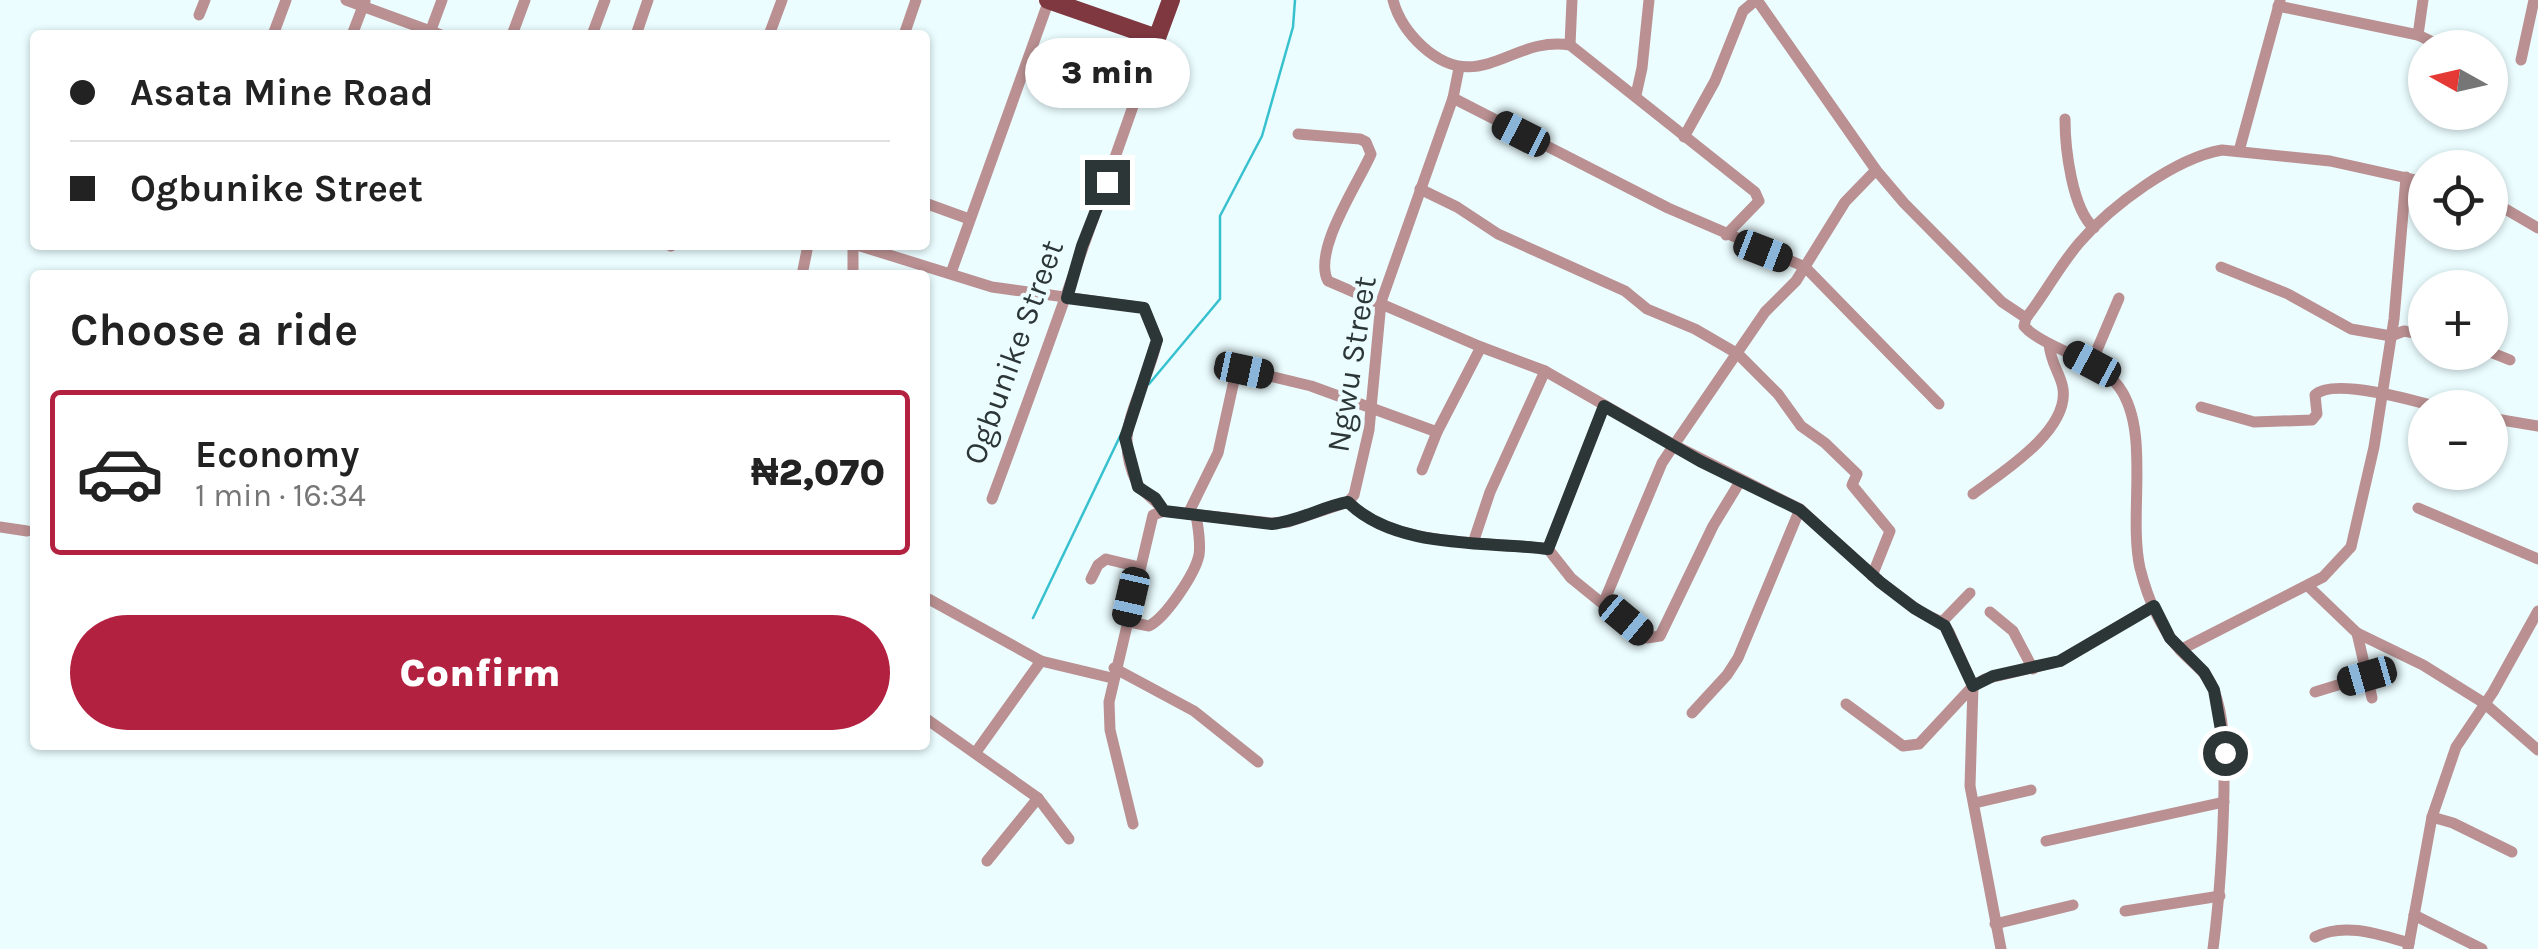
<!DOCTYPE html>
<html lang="en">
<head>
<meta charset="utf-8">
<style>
  body { margin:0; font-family:Karla,sans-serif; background:#f6f6f6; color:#222; height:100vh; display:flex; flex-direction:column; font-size:38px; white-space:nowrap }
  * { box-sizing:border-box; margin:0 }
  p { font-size:32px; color:#767676 }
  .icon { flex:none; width:55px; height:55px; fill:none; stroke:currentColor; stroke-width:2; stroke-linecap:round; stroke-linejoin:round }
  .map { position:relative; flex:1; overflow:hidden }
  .panel { position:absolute; left:30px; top:270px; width:900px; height:480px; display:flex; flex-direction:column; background:#fff; border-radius:10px; box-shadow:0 2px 8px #0004 }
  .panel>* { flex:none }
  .top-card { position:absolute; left:30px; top:30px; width:900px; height:220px; border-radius:10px; box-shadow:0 2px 8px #0004; display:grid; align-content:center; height:220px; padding:0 40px; background:#fff }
  .needle { width:65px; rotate:278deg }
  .controls { position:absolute; left:2408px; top:30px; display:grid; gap:20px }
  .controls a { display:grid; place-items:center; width:100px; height:100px; border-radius:50%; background:#fff; box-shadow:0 2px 8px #0004; font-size:50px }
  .end { position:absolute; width:45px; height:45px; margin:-22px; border:12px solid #2d3637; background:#fff; box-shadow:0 0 0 5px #fff }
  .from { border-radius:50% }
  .bubble { position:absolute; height:70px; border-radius:35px; background:#fff; box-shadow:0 2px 8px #0004; font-size:32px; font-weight:800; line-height:70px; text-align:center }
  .car { position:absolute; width:30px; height:60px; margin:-30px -15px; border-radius:12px; box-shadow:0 0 8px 2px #0007; background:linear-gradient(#222 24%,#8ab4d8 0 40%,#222 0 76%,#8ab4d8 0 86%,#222 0) }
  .top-card b { display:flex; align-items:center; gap:35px; height:95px; font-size:38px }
  .top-card b+b { border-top:2px solid #e0e0e0 }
  .top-card i { width:25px; height:25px; background:#222 }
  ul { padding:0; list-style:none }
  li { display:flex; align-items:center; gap:30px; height:165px; margin:0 20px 15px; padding:0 20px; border:5px solid transparent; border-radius:10px }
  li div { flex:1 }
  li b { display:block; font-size:38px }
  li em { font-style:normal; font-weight:800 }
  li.active { border-color:#b32141 }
  li>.icon { width:90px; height:90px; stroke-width:1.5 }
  h2 { padding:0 40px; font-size:45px; line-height:120px }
  .button { display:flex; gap:20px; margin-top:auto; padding:20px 40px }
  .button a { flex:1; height:115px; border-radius:60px; background:#b32141; color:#fff; font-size:40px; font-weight:800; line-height:115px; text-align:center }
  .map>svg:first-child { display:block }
</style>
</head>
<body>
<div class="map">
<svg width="2538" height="949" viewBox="0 0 2538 949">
  <rect width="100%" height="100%" fill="#ebfdff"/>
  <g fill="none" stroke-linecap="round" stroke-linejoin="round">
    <g stroke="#37c1cf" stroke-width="2.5">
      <path d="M1149,384L1220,299V216L1262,136L1293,27L1295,0"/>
      <path d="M1033,618L1123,430"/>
    </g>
    <g stroke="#ba9092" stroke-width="11">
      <path d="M346,0L441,35"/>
      <path d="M1393,0C1398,19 1408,33 1422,46C1479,98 1512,35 1570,45L1755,192L1759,201L1726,235"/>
      <path d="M1757,0L1876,170L1904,203L2002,302L2026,318L2024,326L2029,331C2056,353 2098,358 2119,387C2151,431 2128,515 2140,568C2147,596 2160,628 2180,650C2192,663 2208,673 2214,690C2226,722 2224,756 2224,789C2223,843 2220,895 2213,949"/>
      <path d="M2278,6L2418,35L2445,48"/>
      <path d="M199,15L205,0"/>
      <path d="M273,35L286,0"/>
      <path d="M352,35L365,1"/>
      <path d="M429,35L442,0"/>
      <path d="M512,35L525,0"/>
      <path d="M592,35L605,0"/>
      <path d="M636,35L648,0"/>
      <path d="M769,35L782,0"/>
      <path d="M904,35L916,0"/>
      <path d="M2418,35L2423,0"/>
      <path d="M1570,45L1572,0"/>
      <path d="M2521,60L2534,0"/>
      <path d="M1636,95L1642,68L1649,0"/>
      <path d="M1453,98L1668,208L1805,267L1939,404"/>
      <path d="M2065,119C2065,148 2072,209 2094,228"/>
      <path d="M1298,134L1360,139L1366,142L1371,154C1358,184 1312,251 1328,281L1481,347L1545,371L1674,445L1662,463L1603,604L1571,578L1548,549C1488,541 1395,549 1348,502"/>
      <path d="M1684,137L1715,81L1743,11L1756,0"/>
      <path d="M2239,151L2280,1"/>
      <path d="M1876,170L1845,202L1796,281L1765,312L1674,445L1800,509L1880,582L1922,613L1942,622L1949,632L1973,686L1970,786L2001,949"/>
      <path d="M1420,189L1457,207L1498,234L1625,291L1647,309L1695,329L1738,354L1778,394L1801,426L1825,443L1857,474L1852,485L1890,531L1872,576"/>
      <path d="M2490,200L2538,228"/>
      <path d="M925,203L969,219"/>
      <path d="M669,245L671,246"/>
      <path d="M853,245V275"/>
      <path d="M857,245L992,287L1144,308L1157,340C1147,392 1109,428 1137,483C1140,490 1157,501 1164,511L1272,523L1288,522L1348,502L1354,495L1369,430L1381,302L1453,98L1459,68"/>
      <path d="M2221,267L2288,294L2351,329L2391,336L2404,331L2425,335"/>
      <path d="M951,273L1049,0"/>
      <path d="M802,275L808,245"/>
      <path d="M2026,318C2046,293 2059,266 2080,242C2111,206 2175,158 2222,150L2330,161L2425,182"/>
      <path d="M2490,352L2510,360"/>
      <path d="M2091,364L2119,298"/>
      <path d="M2201,407L2254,422L2312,420L2317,414L2315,395C2333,377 2416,401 2441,408"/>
      <path d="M2490,418L2538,426"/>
      <path d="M1422,470L1437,432L1481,347"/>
      <path d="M1973,494C2001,473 2069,431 2063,389C2061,374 2051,365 2049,344"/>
      <path d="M992,499C1049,346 1103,192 1157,38"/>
      <path d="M2418,508L2538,559"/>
      <path d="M1188,514L1218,453L1235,376L1245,370L1311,386L1437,432"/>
      <path d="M0,527L27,531"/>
      <path d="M1473,543L1490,492L1545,371"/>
      <path d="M1548,549L1604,406"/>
      <path d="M1091,579L1098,565L1106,559L1139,567"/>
      <path d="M2308,586L2357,633L2423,665L2484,703L2538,750"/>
      <path d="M925,597L1041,661L1112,678"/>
      <path d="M1606,603L1647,638L1660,636L1713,526L1741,480"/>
      <path d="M1990,612L2013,631L2033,669"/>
      <path d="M1125,621L1149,626C1166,617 1195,574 1199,555C1201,542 1198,527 1196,515"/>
      <path d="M1942,622L1970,593"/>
      <path d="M2357,633L2372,698"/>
      <path d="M2180,650L2323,577L2351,547L2374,447L2394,319L2406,177"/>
      <path d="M1114,668L1194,711L1258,762"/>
      <path d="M2315,692L2367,676"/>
      <path d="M1846,704L1903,746L1919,744L1973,686L1985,679L2060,661L2153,606"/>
      <path d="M1692,713L1727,675L1738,658L1800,509"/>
      <path d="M925,718L1038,798L987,861"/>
      <path d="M976,752L1041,661"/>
      <path d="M1038,798L1069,839"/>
      <path d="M1975,803L2031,790"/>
      <path d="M2432,817L2453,823L2512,852"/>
      <path d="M1133,824L1110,730L1109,702L1153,515L1164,511"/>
      <path d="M2046,841L2224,802"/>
      <path d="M2125,911L2220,896"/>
      <path d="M2414,915L2482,949"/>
      <path d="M1995,924L2073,905"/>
      <path d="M2315,937C2344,922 2378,934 2409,943"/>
      <path d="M2408,949L2432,817L2456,747L2493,692L2538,611"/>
    </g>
    <path stroke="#7f3840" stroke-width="18" d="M1048,0L1157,38L1171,0"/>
  </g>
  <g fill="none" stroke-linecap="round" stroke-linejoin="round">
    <path stroke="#2d3637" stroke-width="12" d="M1107,182L1082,246L1067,298L1144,308L1157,340L1125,438L1138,487L1155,498L1164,511L1272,524C1299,521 1322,507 1348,502C1396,550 1487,541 1548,549L1604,406L1700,461L1800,510L1880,582L1914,608L1945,626L1973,686L1993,676L2060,661L2154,606L2170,638L2204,672L2214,690L2225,753"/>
  </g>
  <g text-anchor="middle" stroke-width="8" stroke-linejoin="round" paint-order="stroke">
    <g font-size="32" fill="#2d3637" stroke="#ebfdff">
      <text transform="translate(1013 352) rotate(-70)" y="11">Ogbunike Street</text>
      <text transform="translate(1351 364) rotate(-81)" y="11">Ngwu Street</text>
    </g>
  </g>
</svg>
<div class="controls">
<a><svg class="needle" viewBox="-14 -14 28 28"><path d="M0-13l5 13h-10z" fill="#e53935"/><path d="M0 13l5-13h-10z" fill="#767676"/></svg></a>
<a><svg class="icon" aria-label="locate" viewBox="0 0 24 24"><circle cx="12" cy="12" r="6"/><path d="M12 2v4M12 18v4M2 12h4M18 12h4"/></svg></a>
<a>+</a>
<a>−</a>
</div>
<i class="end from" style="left:2225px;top:753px"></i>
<i class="end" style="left:1107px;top:182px"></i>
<div class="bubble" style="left:1025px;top:38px;width:165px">3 min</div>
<i class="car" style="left:1521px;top:134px;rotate:297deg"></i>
<i class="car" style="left:1763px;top:251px;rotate:111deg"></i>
<i class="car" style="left:2092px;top:364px;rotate:298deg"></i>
<i class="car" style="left:1244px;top:370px;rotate:102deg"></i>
<i class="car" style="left:1131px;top:597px;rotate:193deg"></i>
<i class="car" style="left:1626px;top:620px;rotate:130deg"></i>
<i class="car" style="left:2367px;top:676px;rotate:254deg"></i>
<div class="top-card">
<b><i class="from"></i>Asata Mine Road</b>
<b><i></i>Ogbunike Street</b>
</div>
<section class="panel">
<h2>Choose a ride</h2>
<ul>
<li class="active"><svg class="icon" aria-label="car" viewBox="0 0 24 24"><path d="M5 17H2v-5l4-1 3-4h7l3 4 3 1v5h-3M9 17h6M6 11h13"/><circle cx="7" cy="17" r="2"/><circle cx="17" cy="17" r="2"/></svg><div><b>Economy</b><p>1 min · 16:34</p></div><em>₦2,070</em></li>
</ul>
<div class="button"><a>Confirm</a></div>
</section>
</div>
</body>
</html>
